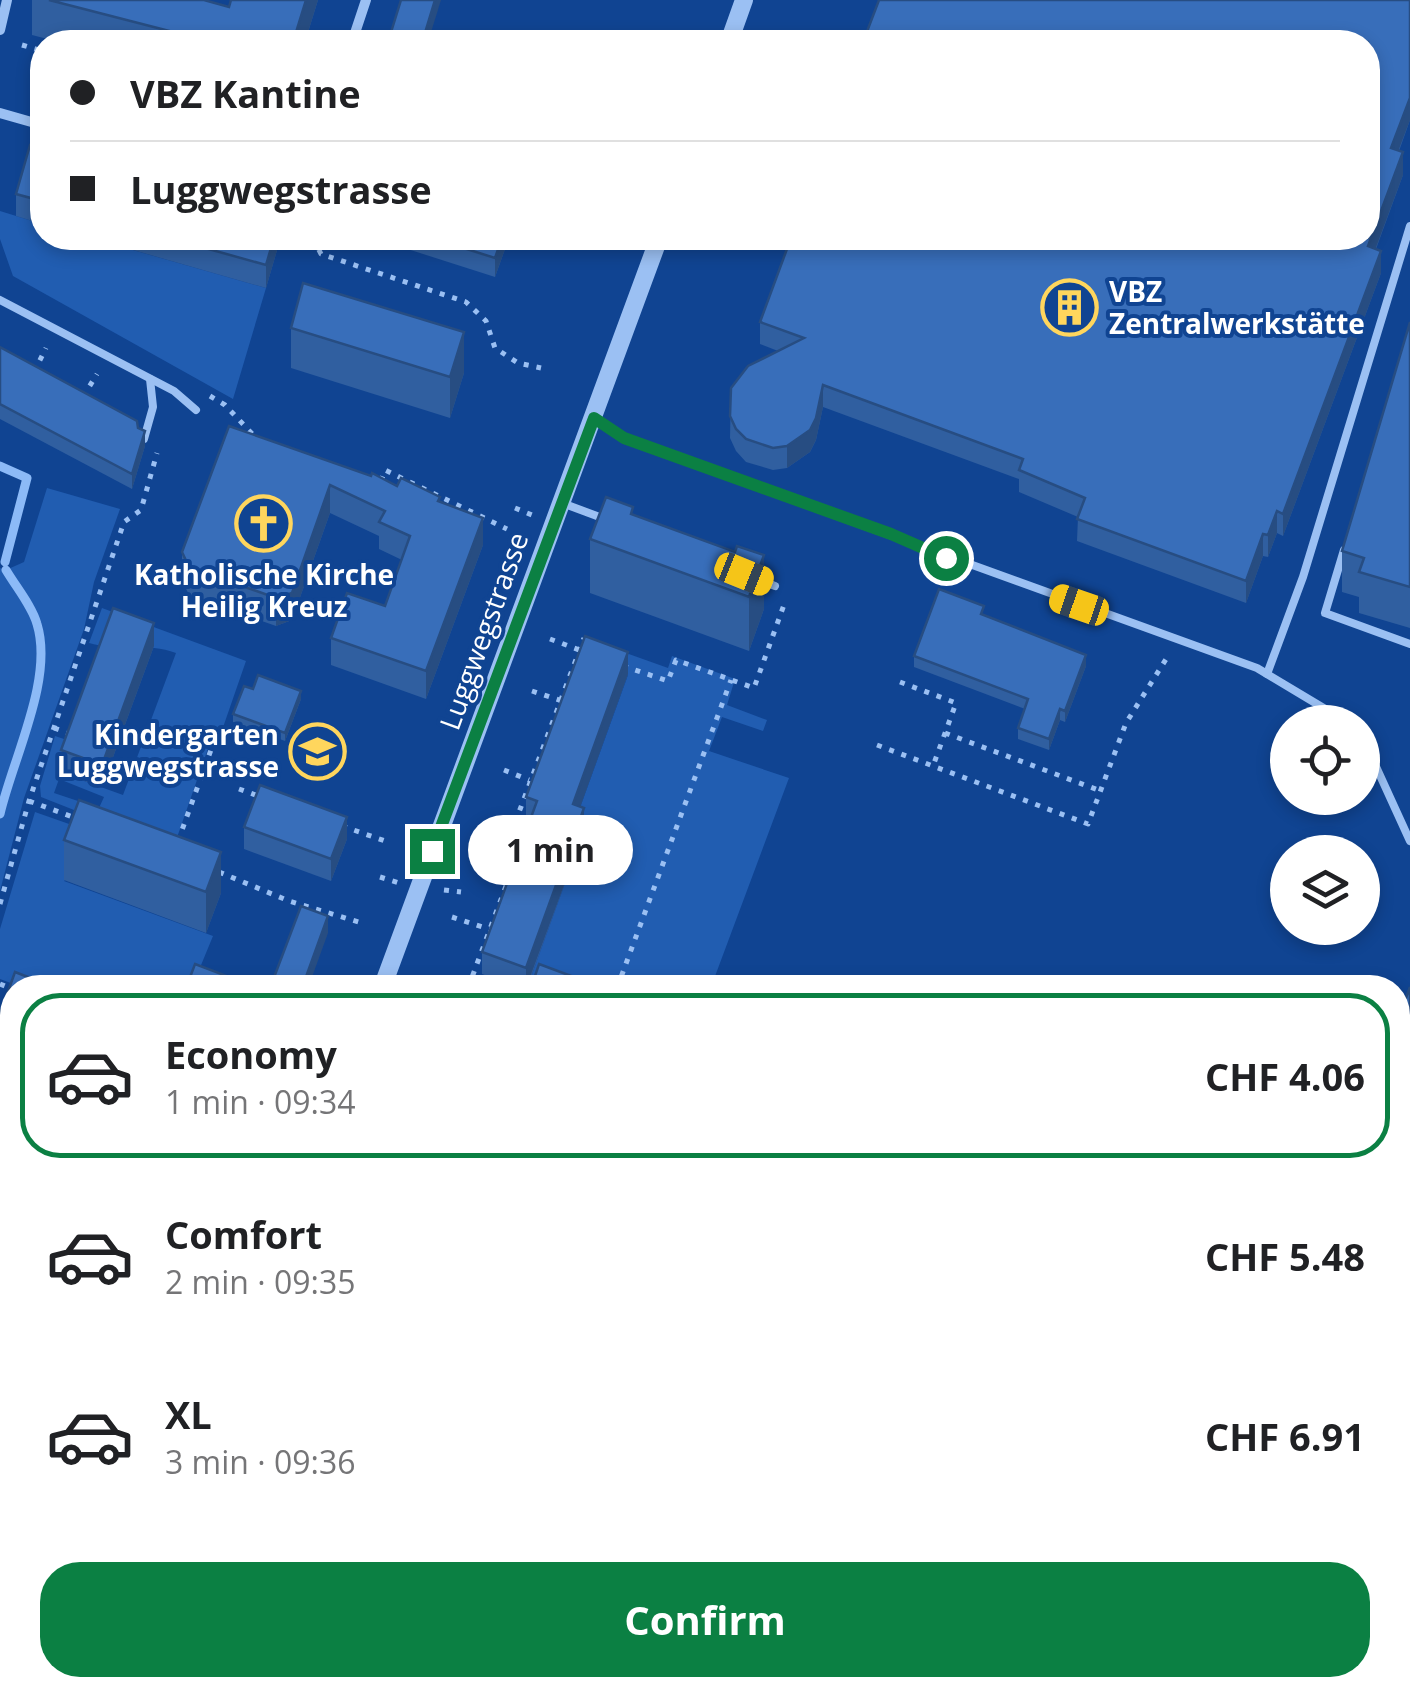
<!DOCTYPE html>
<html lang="en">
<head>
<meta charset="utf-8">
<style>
  body { margin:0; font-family:"Open Sans",sans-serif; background:#f2f2f2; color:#202124; height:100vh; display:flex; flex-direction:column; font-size:38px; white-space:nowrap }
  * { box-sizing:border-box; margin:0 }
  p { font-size:32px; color:#757577 }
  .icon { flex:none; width:55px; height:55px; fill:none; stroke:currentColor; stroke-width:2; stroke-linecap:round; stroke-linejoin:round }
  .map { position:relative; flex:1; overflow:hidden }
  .details { position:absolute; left:0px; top:975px; width:1410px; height:722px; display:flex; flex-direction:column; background:#fff; border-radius:40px 40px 0 0; box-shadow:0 5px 15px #0003 }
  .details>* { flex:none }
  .hud { position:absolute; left:30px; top:30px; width:1350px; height:220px; border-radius:40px; box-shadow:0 5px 15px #0003; display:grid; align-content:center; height:220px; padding:0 40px; background:#fff }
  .controls { position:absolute; left:1270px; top:705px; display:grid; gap:20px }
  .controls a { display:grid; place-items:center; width:110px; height:110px; border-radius:50%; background:#fff; box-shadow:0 5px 15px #0003; font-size:50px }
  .end { position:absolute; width:45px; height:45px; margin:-22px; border:12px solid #0b8043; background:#fff; box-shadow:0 0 0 5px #fff }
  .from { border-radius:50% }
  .bubble { position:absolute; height:70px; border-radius:35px; background:#fff; box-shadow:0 5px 15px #0003; font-size:32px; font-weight:700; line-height:70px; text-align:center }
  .car { position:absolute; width:30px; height:60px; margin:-30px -15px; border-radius:12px; box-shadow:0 0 8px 2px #0007; background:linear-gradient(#f5c518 24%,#345 0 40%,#f5c518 0 76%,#345 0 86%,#f5c518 0) }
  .hud b { display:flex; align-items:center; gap:35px; height:95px; font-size:38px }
  .hud b+b { border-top:2px solid #e0e0e0 }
  .hud i { width:25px; height:25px; background:#202124 }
  ul { padding:18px 0 0; list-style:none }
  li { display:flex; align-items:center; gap:30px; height:165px; margin:0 20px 15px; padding:0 20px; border:5px solid transparent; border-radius:40px }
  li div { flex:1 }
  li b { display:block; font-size:38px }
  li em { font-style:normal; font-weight:700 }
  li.selected { border-color:#0b8043 }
  li>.icon { width:90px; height:90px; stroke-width:1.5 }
  .action { display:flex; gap:20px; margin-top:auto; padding:20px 40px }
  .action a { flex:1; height:115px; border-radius:40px; background:#0b8043; color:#fff; font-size:40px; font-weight:700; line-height:115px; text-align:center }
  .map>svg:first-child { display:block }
</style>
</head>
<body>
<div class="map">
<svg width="1410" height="1697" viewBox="0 0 1410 1697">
  <defs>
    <pattern id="garden-dots" width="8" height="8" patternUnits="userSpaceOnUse" patternTransform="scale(2.5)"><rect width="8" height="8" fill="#215db1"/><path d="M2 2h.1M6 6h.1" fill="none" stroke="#4275bd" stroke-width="1.8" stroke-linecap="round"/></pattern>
  </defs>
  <rect width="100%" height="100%" fill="#104492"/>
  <g fill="#215db1" fill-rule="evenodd">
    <path d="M0,211L42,224V238H91L266,288L233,399L13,276L0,239Z"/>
    <path d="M47,488L120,509L94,582L84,629L24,798L0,891V568L6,570L24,562Z"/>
    <path d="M102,608L246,661L220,736L213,734L173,849L41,797L40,786L55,736L73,742L62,773L123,795L176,653C147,642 118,652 89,643ZM59,779L104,797L99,808L54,793Z"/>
    <path d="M584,638L668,668L672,656L735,679L727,705L767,720L763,731L722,717L709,751L789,778L711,987L527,988L584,831L573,827L628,675L585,659L578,652Z"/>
    <path d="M35,812L106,837L64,881L213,936L192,987L24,988L0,979V929Z"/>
    <path d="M0,1059L12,1063V1128L6,1126L1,1140L12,1144V1152L0,1147Z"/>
    <path d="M0,1254L12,1259V1389V1368L0,1355Z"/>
    <path d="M12,1401V1461L0,1456V1415Z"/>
  </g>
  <path fill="url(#garden-dots)" d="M0,1566L12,1571V1685H291L281,1697H0Z"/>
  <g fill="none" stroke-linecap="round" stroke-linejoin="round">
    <g stroke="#8cbaf7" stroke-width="9">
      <path d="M0,466L27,478L5,562"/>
      <path d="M0,814C13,758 54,679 37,624C32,606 16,587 6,570"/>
    </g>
    <g stroke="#9bc0f3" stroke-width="5" stroke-dasharray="5 8" stroke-linecap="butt">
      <path d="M22,45L42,51"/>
      <path d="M313,238L321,254L466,302L486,321L495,348L518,363L541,368"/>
      <path d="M34,372L46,348"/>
      <path d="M210,396L225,405L257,439"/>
      <path d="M83,397L97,374"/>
      <path d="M381,481L385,470L507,529"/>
      <path d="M515,508L532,515"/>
      <path d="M550,639L585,652"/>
      <path d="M623,666L668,681L676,660L754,688L785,602"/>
      <path d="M900,682L956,703L933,766"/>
      <path d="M532,691L562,701"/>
      <path d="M54,728L74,735"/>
      <path d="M945,733L1101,791"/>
      <path d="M877,745L1088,824L1126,723L1168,656"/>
      <path d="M504,770L529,780"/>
      <path d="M239,789L261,797"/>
      <path d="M29,801L78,819"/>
      <path d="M342,826L391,843"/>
      <path d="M178,841L216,736"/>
      <path d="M506,847L584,638"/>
      <path d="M219,872L289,901L362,923"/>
      <path d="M380,877L399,883"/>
      <path d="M444,890L461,892"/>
      <path d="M0,904L29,801L124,522L141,510L157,453"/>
      <path d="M452,917L492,930"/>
      <path d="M0,984L12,989"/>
      <path d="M468,988L519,851L480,837"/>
      <path d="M617,988L731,680"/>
      <path d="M0,1355L12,1368V1389"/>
      <path d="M0,1415L12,1401"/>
      <path d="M0,1603L12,1587"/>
      <path d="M0,1628L12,1639"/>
      <path d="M128,1688L130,1685"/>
      <path d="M152,1697L161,1685"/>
      <path d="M182,1697L192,1685"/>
      <path d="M245,1697L255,1685"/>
    </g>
    <g stroke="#9bc0f3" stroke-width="8">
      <path d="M0,300L174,391L196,410"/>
      <path d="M594,418L624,438L677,458L1257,668L1347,722"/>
      <path d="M144,439L153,407L150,379"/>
      <path d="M562,503L605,519"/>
      <path d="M1344,550L1325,613L1410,644"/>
      <path d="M757,579L775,586"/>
      <path d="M1267,674L1303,577L1410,226"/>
      <path d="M1362,736L1410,841"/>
      <path d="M385,980L407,988"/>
      <path d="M310,1697L328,1685"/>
      <path d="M703,1697L714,1685"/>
    </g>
    <g stroke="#9bc0f3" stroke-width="10">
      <path d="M0,30L7,0"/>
      <path d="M352,42L366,0"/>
      <path d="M0,113L42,125"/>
    </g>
    <g stroke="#9bc0f3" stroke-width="18">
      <path d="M729,42L744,0"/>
      <path d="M382,988L659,238"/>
      <path d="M0,1511L12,1516"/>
      <path d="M459,1685L491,1697"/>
    </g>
  </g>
  <g fill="#305fa0">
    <path d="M32,0H204L229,7L231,0H318L305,42H59L32,35Z"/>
    <path d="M1410,0V120L1399,151L1403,175L1376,249L1381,273L1283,536L1277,533L1268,557L1263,556L1246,603L1077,541L1078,517L1019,492V479L823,407L816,440L810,452L787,468L773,470L746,462L736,451L730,438L731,388L778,351L760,344V322Z"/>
    <path d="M42,149V224L16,216V194Z"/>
    <path d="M91,238H280V240L266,288Z"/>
    <path d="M373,238H509L495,277Z"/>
    <path d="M1410,322V628L1359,613V597L1342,592V551Z"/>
    <path d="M291,328L464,373L450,418L291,368Z"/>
    <path d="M0,347L138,428L145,446L132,489L0,419Z"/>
    <path d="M229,426L440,502L483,545L426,699L331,665V638L385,606L402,560L379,549V536L330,513L292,620L276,626L189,595L182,580V552Z"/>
    <path d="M633,514L735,552L764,609L749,651L590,593V539Z"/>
    <path d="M984,616L1086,666L1065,722L1060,720L1049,750L1018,739V728L1025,709L914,667V656Z"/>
    <path d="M154,646L102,787L61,773V750Z"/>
    <path d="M628,674L580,807L584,831L527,988H519L482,974V952L530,821L526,819V797Z"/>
    <path d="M253,689L301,699L285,741L233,722V714Z"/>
    <path d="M244,827L347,839L331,881L244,849Z"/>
    <path d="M64,840L221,893L206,933L64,880Z"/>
    <path d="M12,988V1063L0,1059V1014Z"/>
    <path d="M1398,1020L1405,1097L1410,1099V1618L1398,1614Z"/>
    <path d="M0,1167L12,1171V1259L0,1254Z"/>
    <path d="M12,1639V1678L0,1668V1647Z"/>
    <path d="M20,1685H111L117,1697H35Z"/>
    <path d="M760,1685H973L1005,1697H760Z"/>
  </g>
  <g fill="#274d82">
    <path d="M306,0H318L305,42H293Z"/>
    <path d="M435,0H441L428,42L425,33Z"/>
    <path d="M1410,98V120L1391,170V148Z"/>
    <path d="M1403,152V175L1368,269V246Z"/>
    <path d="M274,238H280V240L266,288V265Z"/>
    <path d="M502,238H509L495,277V258Z"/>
    <path d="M1381,251V273L1283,536V514Z"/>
    <path d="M464,332V373L450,418V377Z"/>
    <path d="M823,385V407L816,440L810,452L787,468V446Z"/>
    <path d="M145,431V446L132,489V474Z"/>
    <path d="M330,485V513L292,620L276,626V598Z"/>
    <path d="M1277,511V533L1268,557V535Z"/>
    <path d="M483,518V545L426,699V671Z"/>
    <path d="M1263,534V556L1246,603V581Z"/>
    <path d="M764,555V609L749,651V597Z"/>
    <path d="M154,623V646L102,787V765Z"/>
    <path d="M628,652V674L573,827V804Z"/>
    <path d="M1086,655V666L1065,722V711Z"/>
    <path d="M301,691V699L285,741V733Z"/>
    <path d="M1060,709V720L1049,750V739Z"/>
    <path d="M584,808V831L526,988V968Z"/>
    <path d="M347,817V839L331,881V859Z"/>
    <path d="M221,852V893L206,933V892Z"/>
    <path d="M328,916V933L308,988H302Z"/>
    <path d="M1410,1058V1084L1398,1117V1091Z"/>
  </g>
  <g fill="#386eba" stroke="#274d82" stroke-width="2.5">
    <path d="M49,0H204L229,7L231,0H306L293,42H212Z"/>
    <path d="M401,0H435L425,33L456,42H388Z"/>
    <path d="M879,0H1410V98L1391,148L1403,152L1368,246L1381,251L1283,514L1277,511L1268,535L1263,534L1246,581L1077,519L1085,498L1019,470L1023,459L823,385L816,418L810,430L787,446L773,448L746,439L736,429L730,416L731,388L748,366L804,338L760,322L791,238H1368V42H863Z"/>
    <path d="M30,145L42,149V201L16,194Z"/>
    <path d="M169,238H274L266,265Z"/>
    <path d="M432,238H502L495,258Z"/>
    <path d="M303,283L464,332L450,377L291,328Z"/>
    <path d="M1410,322V587L1359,572L1364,558L1342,551Z"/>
    <path d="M0,347L137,421L138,428L145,431L132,474L0,404Z"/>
    <path d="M229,426L371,476L372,473L397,486L401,478L440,497L438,501L483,518L426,671L331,638L347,593L385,606L410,536L379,522L385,511L330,485L292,593L276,598L189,567L182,552Z"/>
    <path d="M606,497L633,507L631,514L735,552L737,546L764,555L749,597L590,539Z"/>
    <path d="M939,589L984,606L981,614L1086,655L1065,711L1060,709L1049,739L1018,728L1028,699L914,656Z"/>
    <path d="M113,608L154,623L102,765L61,750Z"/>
    <path d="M585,636L628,652L573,804L584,808L526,968L482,952L537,801L526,797Z"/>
    <path d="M258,675L301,691L285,733L233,714L244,686L253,689Z"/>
    <path d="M260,785L347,817L331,859L244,827Z"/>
    <path d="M79,800L221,852L206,892L64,840Z"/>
    <path d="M301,906L328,916L302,988H270Z"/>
    <path d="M195,964L258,988H186Z"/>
    <path d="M539,964L590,983L588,988H531Z"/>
    <path d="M15,972L56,988H12V1022L0,1018V1014Z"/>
    <path d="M432,983L444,988H430Z"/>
    <path d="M1410,987V1058L1398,1091V1020Z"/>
    <path d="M1398,1095L1410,1099V1592L1398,1588Z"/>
    <path d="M0,1167L12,1171V1219L0,1214Z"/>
    <path d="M8,1636L12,1639V1671L0,1660V1647Z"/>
    <path d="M29,1685H111L117,1690L111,1697H44Z"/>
    <path d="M339,1685H356L370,1697H329Z"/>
    <path d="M769,1685H973L1005,1697H802Z"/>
  </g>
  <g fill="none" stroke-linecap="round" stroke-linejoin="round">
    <path stroke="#0b8043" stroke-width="12" d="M432,851L594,418L624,438L891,534L946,558"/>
  </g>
  <defs>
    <symbol id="building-ring" viewBox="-11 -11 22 22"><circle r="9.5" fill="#104492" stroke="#ffd65d" stroke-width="1.5"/><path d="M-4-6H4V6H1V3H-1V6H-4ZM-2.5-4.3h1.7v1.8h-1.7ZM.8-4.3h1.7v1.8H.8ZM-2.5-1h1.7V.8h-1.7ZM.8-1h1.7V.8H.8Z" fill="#ffd65d"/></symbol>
    <symbol id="church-ring" viewBox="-11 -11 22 22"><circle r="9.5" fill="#104492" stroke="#ffd65d" stroke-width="1.5"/><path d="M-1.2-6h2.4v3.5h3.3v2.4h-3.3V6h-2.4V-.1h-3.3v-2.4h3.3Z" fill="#ffd65d"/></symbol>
    <symbol id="school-ring" viewBox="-11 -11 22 22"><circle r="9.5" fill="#104492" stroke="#ffd65d" stroke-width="1.5"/><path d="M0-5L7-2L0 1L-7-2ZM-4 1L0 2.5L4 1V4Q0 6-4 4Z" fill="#ffd65d"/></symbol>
  </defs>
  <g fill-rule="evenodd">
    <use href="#building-ring" x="1038" y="276" width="63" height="63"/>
    <use href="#church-ring" x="232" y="492" width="63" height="63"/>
    <use href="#school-ring" x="286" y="720" width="63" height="63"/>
  </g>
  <g text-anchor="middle" stroke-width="8" stroke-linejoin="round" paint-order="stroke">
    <g font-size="28" font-weight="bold" fill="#fff" stroke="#104492" text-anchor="start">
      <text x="1109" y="302">VBZ<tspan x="1109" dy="32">Zentralwerkstätte</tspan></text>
      <text x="264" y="585" text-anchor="middle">Katholische Kirche<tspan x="264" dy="32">Heilig Kreuz</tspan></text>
      <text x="279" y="745" text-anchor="end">Kindergarten<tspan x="279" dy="32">Luggwegstrasse</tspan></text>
    </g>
    <g font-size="28" fill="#fff" stroke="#104492">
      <text transform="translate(484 631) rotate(-70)" y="10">Luggwegstrasse</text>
    </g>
  </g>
</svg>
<div class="controls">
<a><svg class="icon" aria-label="locate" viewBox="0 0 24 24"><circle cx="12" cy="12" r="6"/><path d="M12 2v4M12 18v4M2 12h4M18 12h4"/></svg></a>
<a><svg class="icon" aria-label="layers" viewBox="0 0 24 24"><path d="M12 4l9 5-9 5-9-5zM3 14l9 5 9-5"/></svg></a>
</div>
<i class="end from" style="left:946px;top:558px"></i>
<i class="end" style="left:432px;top:851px"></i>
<div class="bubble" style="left:468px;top:815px;width:165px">1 min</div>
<i class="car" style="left:744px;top:574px;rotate:112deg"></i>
<i class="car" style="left:1079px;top:605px;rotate:289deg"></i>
<div class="hud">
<b><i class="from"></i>VBZ Kantine</b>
<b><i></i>Luggwegstrasse</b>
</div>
<section class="details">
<ul>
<li class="selected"><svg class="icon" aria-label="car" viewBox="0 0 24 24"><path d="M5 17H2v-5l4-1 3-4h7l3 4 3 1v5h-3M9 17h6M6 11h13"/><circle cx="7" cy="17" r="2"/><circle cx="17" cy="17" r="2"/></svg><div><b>Economy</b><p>1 min · 09:34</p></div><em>CHF 4.06</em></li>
<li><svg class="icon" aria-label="car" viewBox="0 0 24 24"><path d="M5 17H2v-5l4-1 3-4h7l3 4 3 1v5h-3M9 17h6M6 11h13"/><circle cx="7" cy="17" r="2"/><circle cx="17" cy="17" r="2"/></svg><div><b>Comfort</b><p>2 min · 09:35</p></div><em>CHF 5.48</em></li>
<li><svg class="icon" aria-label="car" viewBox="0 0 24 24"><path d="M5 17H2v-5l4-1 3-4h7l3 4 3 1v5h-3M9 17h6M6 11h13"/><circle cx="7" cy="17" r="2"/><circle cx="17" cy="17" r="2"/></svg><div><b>XL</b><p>3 min · 09:36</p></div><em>CHF 6.91</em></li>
</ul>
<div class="action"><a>Confirm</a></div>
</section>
</div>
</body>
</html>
